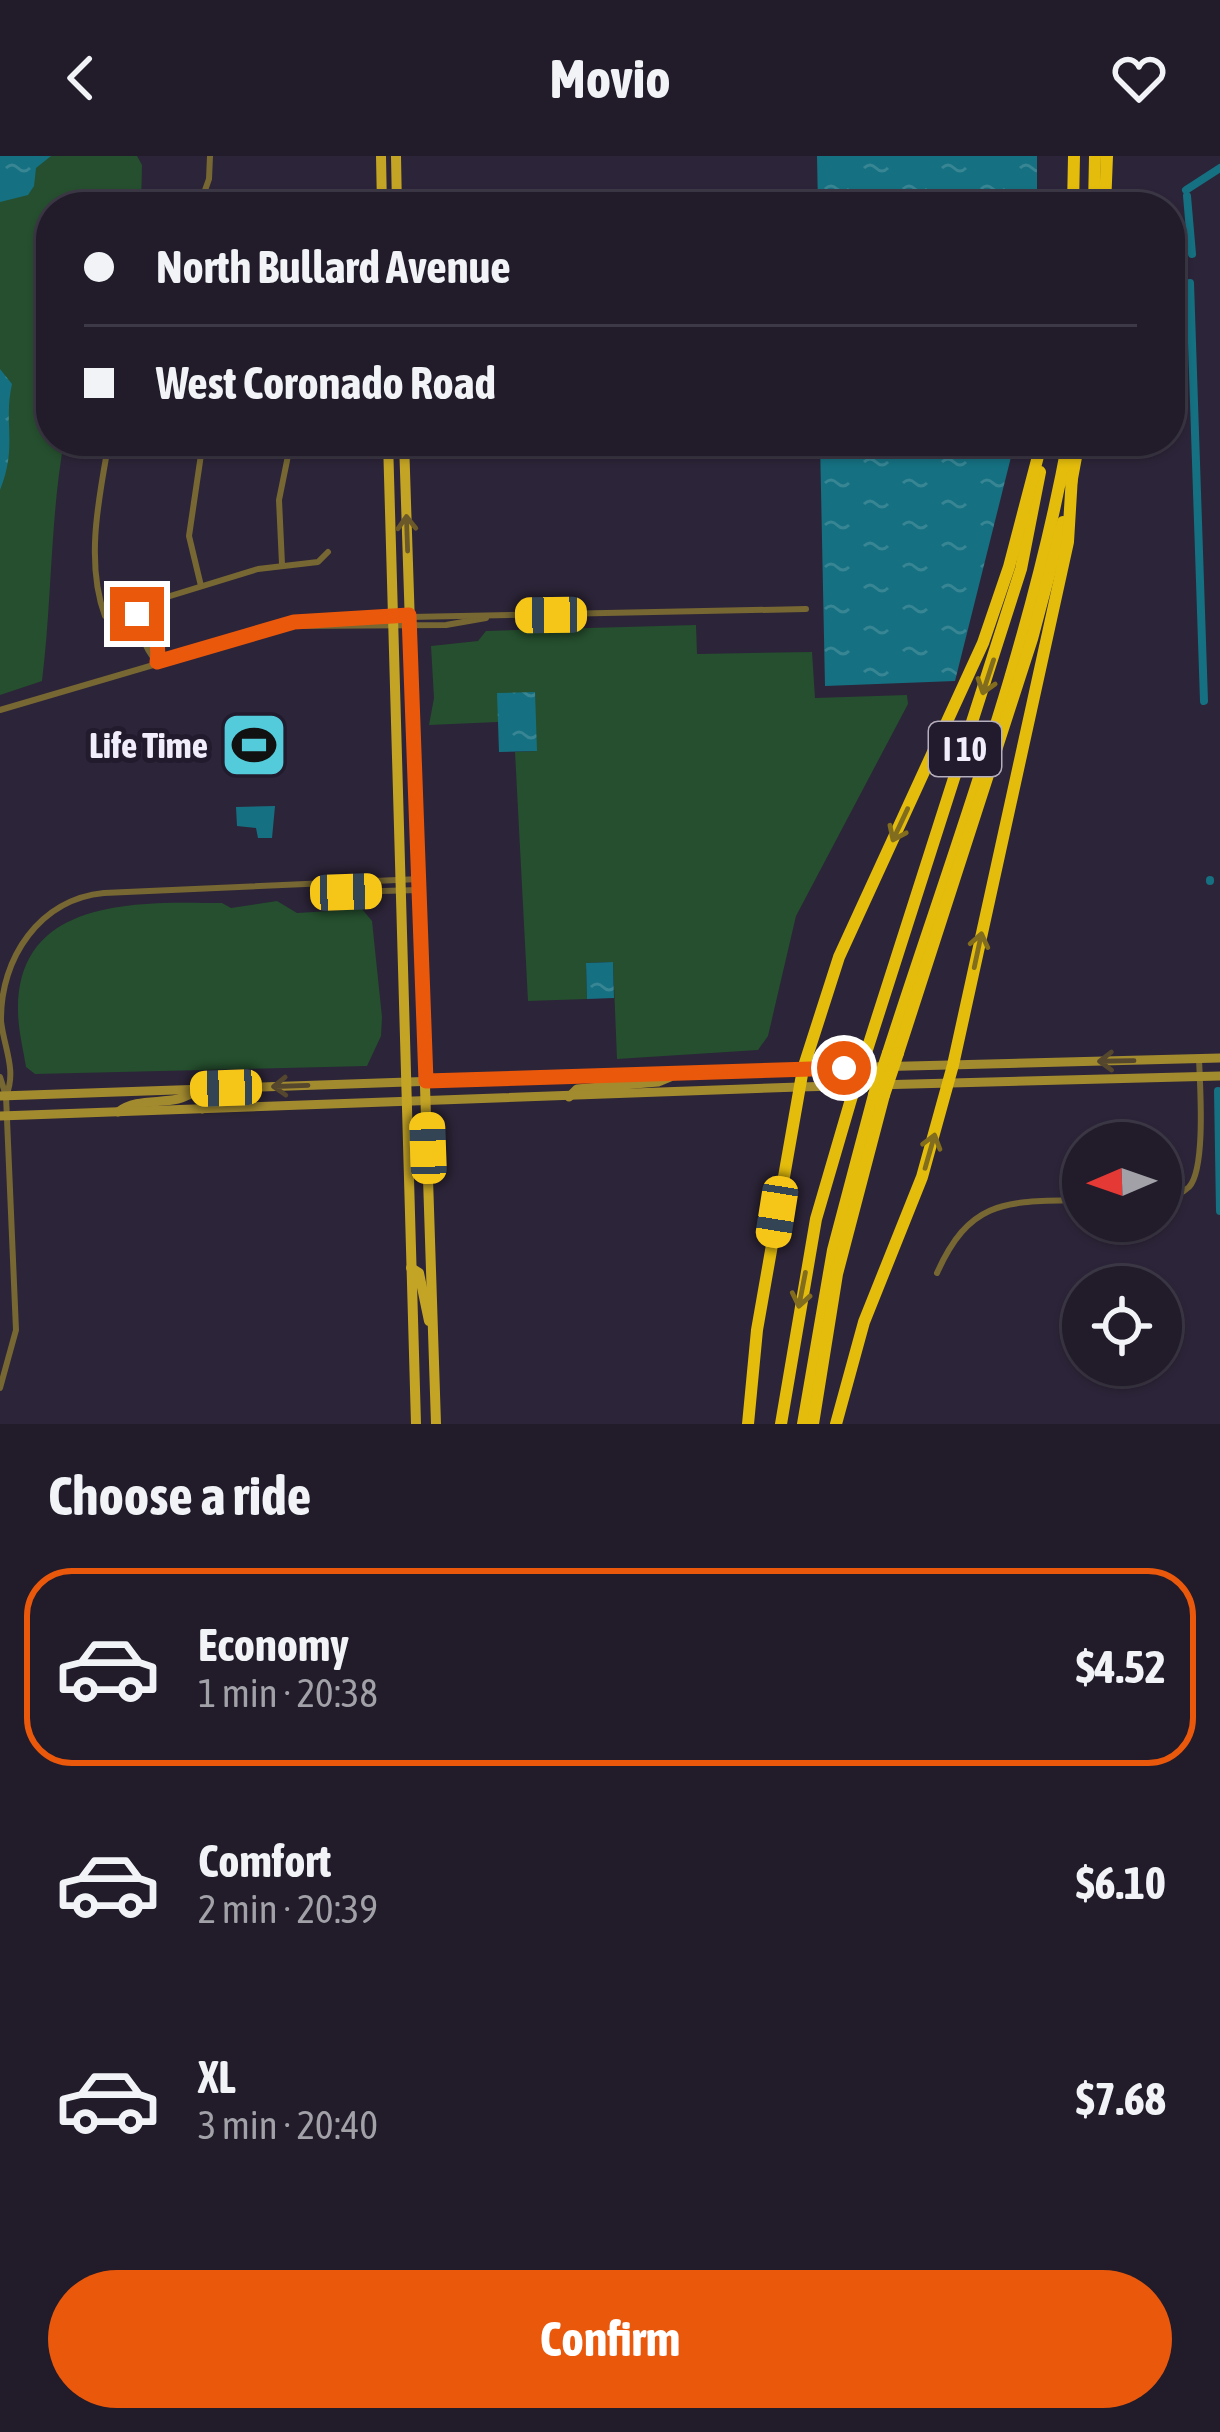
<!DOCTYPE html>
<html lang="en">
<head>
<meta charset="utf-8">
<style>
  body { margin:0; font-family:"Asap Condensed",sans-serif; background:#2d2836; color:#f1f3f6; height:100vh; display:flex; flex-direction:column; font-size:45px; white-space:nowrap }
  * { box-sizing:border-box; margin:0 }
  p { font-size:39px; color:#a2a1a8 }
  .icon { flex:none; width:66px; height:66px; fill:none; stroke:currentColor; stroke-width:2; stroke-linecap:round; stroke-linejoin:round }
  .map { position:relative; height:1268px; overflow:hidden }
  .side { display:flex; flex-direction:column; background:#211b2a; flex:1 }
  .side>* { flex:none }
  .guide { position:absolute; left:36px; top:36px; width:1149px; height:264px; border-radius:48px; box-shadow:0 3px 9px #0004,0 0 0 3px #3e3947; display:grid; align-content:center; height:264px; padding:0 48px; background:#211b2a }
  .needle { width:78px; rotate:268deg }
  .fabs { position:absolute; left:1062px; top:966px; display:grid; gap:24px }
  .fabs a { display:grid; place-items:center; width:120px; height:120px; border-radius:50%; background:#211b2a; box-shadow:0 3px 9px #0004,0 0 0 3px #3e3947; font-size:60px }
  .end { position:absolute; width:54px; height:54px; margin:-27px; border:15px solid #ea580c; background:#fff; box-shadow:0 0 0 6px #fff }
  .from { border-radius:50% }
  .car { position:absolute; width:36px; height:72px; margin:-36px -18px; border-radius:15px; box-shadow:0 0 9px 3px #0007; background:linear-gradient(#f5c518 24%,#345 0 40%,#f5c518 0 76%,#345 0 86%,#f5c518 0) }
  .guide b { display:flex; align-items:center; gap:42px; height:114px; font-size:45px }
  .guide b+b { border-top:3px solid #3e3947 }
  .guide i { width:30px; height:30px; background:#f1f3f6 }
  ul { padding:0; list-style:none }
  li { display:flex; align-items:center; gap:36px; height:198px; margin:0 24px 18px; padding:0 24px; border:6px solid transparent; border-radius:48px }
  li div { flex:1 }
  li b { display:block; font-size:45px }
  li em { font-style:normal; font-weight:700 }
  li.on { border-color:#ea580c }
  li>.icon { width:108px; height:108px; stroke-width:1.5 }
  h2 { padding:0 48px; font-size:54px; line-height:144px }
  .cta { display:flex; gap:24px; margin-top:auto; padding:24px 48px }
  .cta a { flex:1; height:138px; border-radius:72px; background:#ea580c; color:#fff; font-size:48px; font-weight:700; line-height:138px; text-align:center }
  header { display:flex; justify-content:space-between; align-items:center; height:156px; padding:0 48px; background:#211b2a; font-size:54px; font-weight:700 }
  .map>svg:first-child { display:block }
</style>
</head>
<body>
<header><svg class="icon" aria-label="back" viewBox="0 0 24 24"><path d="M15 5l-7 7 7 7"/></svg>Movio<svg class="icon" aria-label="heart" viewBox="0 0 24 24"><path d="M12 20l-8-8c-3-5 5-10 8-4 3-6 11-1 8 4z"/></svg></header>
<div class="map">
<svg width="1220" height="1268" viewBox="0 0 1220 1268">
  <defs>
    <pattern id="water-ripples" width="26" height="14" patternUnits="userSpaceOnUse" patternTransform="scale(3)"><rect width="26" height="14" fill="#157081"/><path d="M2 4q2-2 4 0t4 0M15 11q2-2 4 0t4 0" fill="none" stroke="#388594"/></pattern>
  </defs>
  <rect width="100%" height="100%" fill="#2c2438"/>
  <g fill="#254f2e">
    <path d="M0,0H137L142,9L141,51H51V285H64C50,365 52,445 42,525L0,539Z"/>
    <path d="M696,469L697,498L812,496L815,542L907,539L908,548L796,760L768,880L758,894L617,903L613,806L586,807L587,843L528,845L515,596L537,595L498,537V566L429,569L434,542L431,490L478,485L486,475Z"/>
    <path d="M277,745L297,757L362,753L372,765L382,861L381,880L367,910L35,918L26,911C23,892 18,873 18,854C17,740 141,746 222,747L231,752Z"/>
  </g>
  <g fill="url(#water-ripples)">
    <path d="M0,0H51L36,12L34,30L28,39L0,46Z"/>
    <path d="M817,0H1037V51H818Z"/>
    <path d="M0,213L12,228C3,268 18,290 0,334Z"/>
    <path d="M820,285H1015L955,525L825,530Z"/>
    <path d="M535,536L537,595L499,596L497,537Z"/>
    <path d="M275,650L272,682H258L256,672L237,670L236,651Z"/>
    <path d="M613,806L614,842L587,843L586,807Z"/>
  </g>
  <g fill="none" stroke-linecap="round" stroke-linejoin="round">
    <g stroke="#157081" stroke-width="8">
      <path d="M1186,34L1220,12"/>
      <path d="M1187,40L1192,98"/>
      <path d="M1190,127L1204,545"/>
      <path d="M1210,724V725"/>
      <path d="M1218,935L1220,1055"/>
    </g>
    <g stroke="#766733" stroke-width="6">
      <path d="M199,51L209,23L210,0"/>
      <path d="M109,285C99,341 85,406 105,460L258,413L318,406L328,396"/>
      <path d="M290,288L318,294"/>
      <path d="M282,408L279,344L291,285"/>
      <path d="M201,430L189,380L203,285"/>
      <path d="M138,450C153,460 160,489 157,506"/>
      <path d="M138,450C136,468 144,492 157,506"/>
      <path d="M291,470L446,469L486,462"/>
      <path d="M0,554L310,463L806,453"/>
      <path d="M334,730L346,736L419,734"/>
      <path d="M0,921L6,940L16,1174L0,1232"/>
      <path d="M6,940C17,914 4,892 1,865C0,802 40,743 104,737L420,723"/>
      <path d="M1161,1042C1171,1040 1181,1039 1189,1031C1206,1013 1200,929 1199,903"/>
      <path d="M937,1117C971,1041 1008,1046 1083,1044"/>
    </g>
    <g stroke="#a28a2f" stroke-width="9">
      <path d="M0,940L791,913L1220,902"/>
      <path d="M569,941L577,933L658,926L670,921"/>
      <path d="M202,953L206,944L240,941L253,932"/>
      <path d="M118,956C141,938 175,953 196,934"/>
      <path d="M0,960L799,931L1220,920"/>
    </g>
    <g stroke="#c4a425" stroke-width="10">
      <path d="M381,0L382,51"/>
      <path d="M396,0L397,51"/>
      <path d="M388,285L416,1268"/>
      <path d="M404,285L436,1268"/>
      <path d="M411,1112L419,1117L429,1165"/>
    </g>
    <g stroke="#e3bc0c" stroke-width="12">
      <path d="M1073,51L1074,0"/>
      <path d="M1094,51L1095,0"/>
      <path d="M1105,51L1107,0"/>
      <path d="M1071,328L1079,285"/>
      <path d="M866,897L1021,413L1040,316"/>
      <path d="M888,897C953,695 1030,494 1068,285"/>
      <path d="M898,897L1032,483L1063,366"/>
      <path d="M748,1268L757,1174L803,913L839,801L983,487L1009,411L1042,285"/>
      <path d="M781,1268L816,1063L852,940"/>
      <path d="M803,1268L833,1094L874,939"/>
      <path d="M813,1268L837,1118L884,939"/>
      <path d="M836,1268L864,1166L922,1021L953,909L1068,386L1072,320"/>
    </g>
    <g stroke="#e3bc0c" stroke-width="12">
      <path d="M874,939L888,897"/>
      <path d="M884,939L898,897"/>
      <path d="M852,940L866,897"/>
    </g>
  </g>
  <defs><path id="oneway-shaft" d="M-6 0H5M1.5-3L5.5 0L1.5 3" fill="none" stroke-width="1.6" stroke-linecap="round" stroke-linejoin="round" transform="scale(3)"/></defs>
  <use stroke="#6b592a" href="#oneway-shaft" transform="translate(407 377) rotate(-92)"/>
  <g stroke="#826c1d">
    <use href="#oneway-shaft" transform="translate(988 521) rotate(108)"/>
    <use href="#oneway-shaft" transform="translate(900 669) rotate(115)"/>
    <use href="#oneway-shaft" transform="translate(978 794) rotate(-78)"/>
    <use href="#oneway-shaft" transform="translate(930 995) rotate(-74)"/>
    <use href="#oneway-shaft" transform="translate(802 1134) rotate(101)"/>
  </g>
  <g stroke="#55472e">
    <use href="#oneway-shaft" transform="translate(1116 905) rotate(179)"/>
    <use href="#oneway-shaft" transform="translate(290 930) rotate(178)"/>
  </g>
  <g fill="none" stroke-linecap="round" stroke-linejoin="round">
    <path stroke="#ea580c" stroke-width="15" d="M137,458L138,450C153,459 160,489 157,506L294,466L409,459L426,925L844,912"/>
  </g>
  <defs>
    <symbol id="stadium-square" viewBox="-11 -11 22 22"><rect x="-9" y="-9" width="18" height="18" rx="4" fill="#53cbdb" stroke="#221b2e"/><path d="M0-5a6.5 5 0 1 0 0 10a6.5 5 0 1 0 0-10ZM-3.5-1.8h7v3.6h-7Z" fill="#111"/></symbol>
  </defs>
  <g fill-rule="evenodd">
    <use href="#stadium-square" x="216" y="551" width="76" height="76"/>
  </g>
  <g text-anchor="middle" stroke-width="10" stroke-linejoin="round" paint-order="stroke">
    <rect fill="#221b2e" stroke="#b4aebd" stroke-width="3" x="929" y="566" width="72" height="54" rx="9"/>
    <g font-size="33" font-weight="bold" fill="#f2edfa">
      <text x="965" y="605">I 10</text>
    </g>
    <g font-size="36" font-weight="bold" fill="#f2edfa" stroke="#221b2e" text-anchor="end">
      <text x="208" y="602">Life Time</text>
    </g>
  </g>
</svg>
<div class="fabs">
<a><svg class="needle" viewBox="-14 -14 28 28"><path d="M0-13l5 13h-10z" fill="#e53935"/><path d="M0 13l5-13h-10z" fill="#a2a1a8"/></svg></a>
<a><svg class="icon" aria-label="locate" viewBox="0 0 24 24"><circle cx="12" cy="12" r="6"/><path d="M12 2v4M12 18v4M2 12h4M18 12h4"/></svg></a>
</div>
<i class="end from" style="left:844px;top:912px"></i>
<i class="end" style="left:137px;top:458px"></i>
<i class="car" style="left:551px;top:459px;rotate:269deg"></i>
<i class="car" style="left:346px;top:736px;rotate:88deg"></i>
<i class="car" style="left:226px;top:932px;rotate:268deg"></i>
<i class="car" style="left:428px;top:992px;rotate:358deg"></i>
<i class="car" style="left:777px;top:1056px;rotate:189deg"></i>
<div class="guide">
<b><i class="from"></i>North Bullard Avenue</b>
<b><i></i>West Coronado Road</b>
</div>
</div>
<section class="side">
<h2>Choose a ride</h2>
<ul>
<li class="on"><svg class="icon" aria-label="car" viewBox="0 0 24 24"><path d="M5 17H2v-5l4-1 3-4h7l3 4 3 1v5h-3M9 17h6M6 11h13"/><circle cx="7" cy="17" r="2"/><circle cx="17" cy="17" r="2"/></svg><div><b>Economy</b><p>1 min · 20:38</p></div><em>$4.52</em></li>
<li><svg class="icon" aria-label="car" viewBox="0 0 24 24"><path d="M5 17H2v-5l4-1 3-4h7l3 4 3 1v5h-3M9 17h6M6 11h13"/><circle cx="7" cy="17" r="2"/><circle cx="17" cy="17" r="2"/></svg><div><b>Comfort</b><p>2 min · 20:39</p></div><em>$6.10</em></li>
<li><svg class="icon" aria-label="car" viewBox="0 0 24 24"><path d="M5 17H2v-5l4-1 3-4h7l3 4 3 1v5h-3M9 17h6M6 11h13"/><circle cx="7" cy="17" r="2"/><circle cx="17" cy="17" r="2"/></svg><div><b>XL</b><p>3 min · 20:40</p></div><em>$7.68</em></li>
</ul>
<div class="cta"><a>Confirm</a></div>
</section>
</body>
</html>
